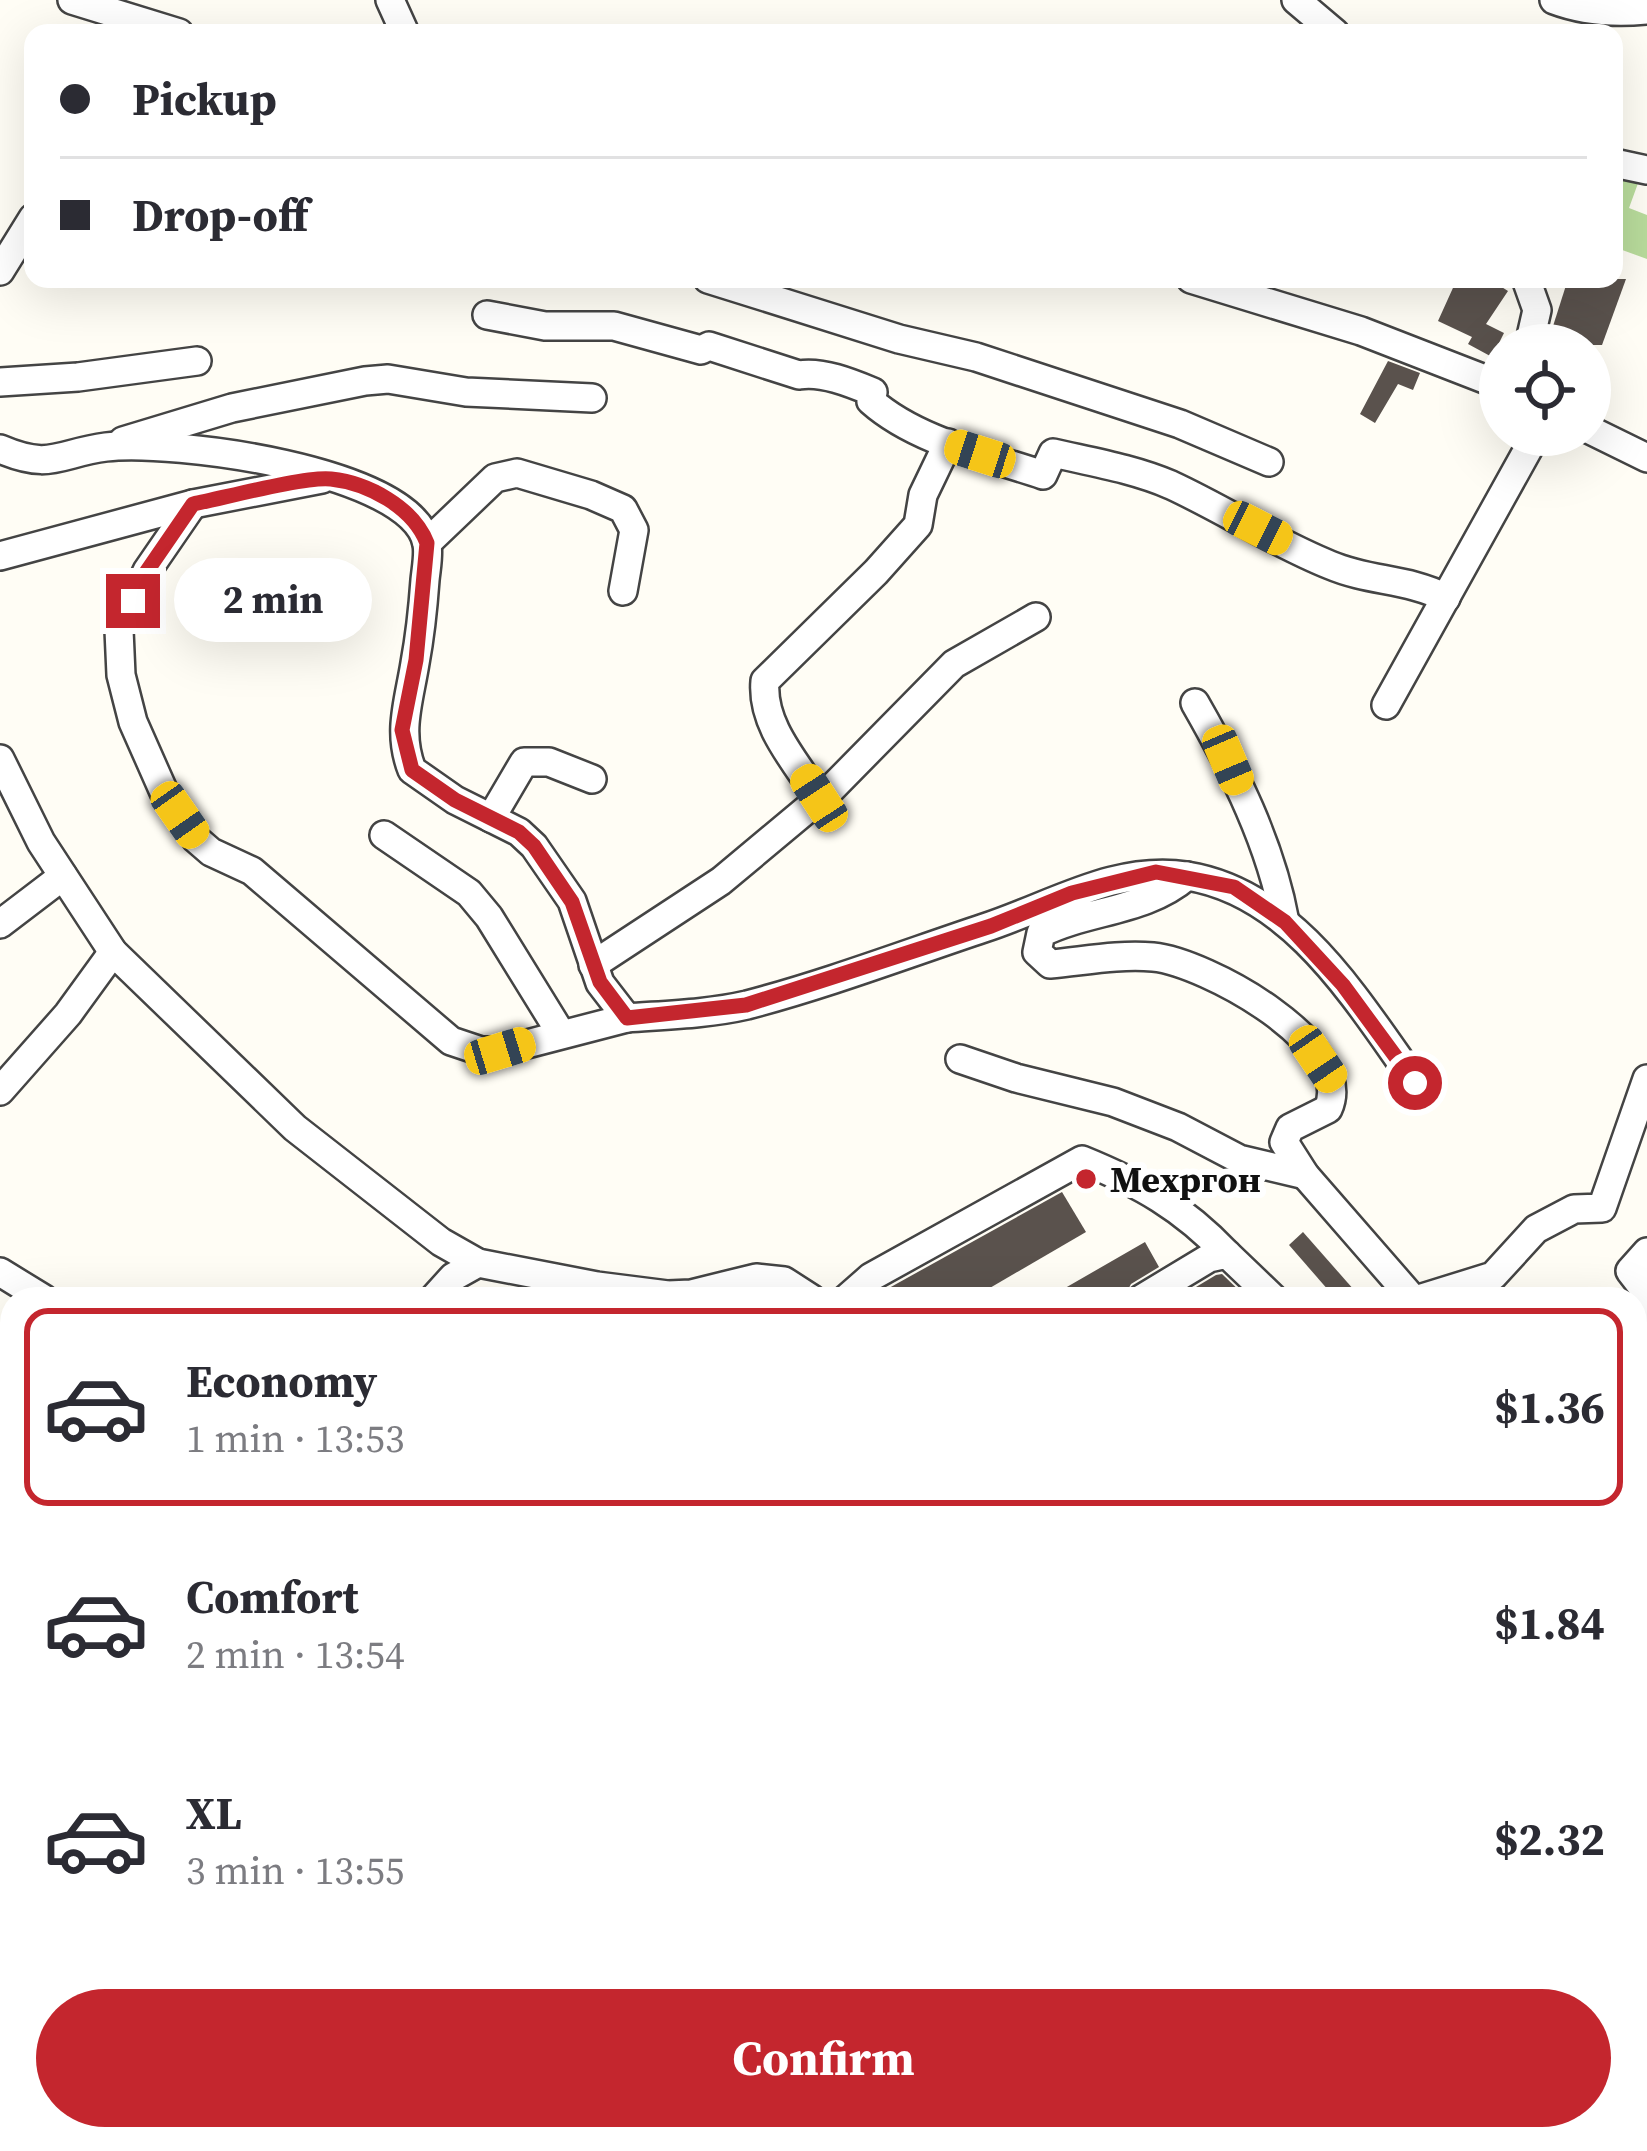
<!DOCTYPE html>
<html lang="en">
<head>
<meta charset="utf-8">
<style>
  body { margin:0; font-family:"Source Serif 4",serif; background:#f2f2f3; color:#2b2b33; height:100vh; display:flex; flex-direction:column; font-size:45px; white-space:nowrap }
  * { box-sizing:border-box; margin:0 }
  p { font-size:39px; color:#7c7c81 }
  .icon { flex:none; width:66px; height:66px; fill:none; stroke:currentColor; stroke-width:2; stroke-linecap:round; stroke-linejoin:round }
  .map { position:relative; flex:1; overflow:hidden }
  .drawer { position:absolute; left:0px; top:1287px; width:1647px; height:864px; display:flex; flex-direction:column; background:#fff; border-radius:36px 36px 0 0; box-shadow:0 12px 48px #0002 }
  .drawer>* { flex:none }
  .guide { position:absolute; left:24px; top:24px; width:1599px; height:264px; border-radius:24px; box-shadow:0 12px 48px #0002; display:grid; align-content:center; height:264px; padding:0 36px; background:#fff }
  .fabs { position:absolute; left:1479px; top:324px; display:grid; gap:24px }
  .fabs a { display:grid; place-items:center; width:132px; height:132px; border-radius:50%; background:#fff; box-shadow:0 12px 48px #0002; font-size:60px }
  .end { position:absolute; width:54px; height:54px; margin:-27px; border:15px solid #c4262e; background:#fff; box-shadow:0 0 0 6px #fff }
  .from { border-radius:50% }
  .bubble { position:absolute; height:84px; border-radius:42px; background:#fff; box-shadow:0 12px 48px #0002; font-size:39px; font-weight:700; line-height:84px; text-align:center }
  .car { position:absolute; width:36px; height:72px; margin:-36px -18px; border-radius:15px; box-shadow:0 0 9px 3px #0007; background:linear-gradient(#f5c518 24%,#345 0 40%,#f5c518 0 76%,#345 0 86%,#f5c518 0) }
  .guide b { display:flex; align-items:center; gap:42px; height:114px; font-size:45px }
  .guide b+b { border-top:3px solid #e1e1e2 }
  .guide i { width:30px; height:30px; background:#2b2b33 }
  ul { padding:21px 0 0; list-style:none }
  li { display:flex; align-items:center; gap:36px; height:198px; margin:0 24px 18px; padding:0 12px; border:6px solid transparent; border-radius:24px }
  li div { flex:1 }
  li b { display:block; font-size:45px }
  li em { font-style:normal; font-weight:700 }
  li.on { border-color:#c4262e }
  li>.icon { width:108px; height:108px; stroke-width:1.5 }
  .button { display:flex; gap:24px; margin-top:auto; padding:24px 36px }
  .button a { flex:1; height:138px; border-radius:72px; background:#c4262e; color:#fff; font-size:48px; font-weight:700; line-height:138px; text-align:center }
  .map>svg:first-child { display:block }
</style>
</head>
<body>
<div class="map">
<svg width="1647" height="2151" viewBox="0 0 1647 2151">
  <rect width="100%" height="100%" fill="#fffdf5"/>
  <path fill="#b9dc9c" d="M1614,170L1641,175L1629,208L1647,215V259L1614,247Z"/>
  <g fill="#5a524d">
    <path d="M1457,279H1489L1508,291L1486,324L1504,333L1492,357L1468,344L1472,337L1438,321Z"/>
    <path d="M1568,279H1626L1602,345H1547Z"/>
    <path d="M1388,361L1420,373L1413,390L1398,384L1375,423L1360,414Z"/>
    <path d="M1062,1192L1086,1232L971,1299H884L880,1293Z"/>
    <path d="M1303,1232L1362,1299H1336L1289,1245Z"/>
    <path d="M1145,1242L1159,1267L1131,1284L1123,1299H1046Z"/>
    <path d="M1222,1274L1248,1299H1176L1216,1275Z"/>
  </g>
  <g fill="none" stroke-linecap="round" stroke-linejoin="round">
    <defs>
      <g id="minor">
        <path d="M72,0L179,33"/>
        <path d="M390,0L405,33"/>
        <path d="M1296,0L1335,33"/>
        <path d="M1554,0C1583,11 1616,13 1647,10"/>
        <path d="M1614,163L1647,170"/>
        <path d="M0,271L33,218"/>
        <path d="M708,279L899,339L976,357L1180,424L1269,462"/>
        <path d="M1191,279L1361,331L1500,385"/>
        <path d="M1526,279L1537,310L1529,345"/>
        <path d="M487,315L545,326H614L701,350L709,346L799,375C822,371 851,383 873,392L871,401C916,441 987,456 1043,475L1053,453C1092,462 1134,469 1171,485C1225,510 1275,543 1330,565C1370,582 1407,578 1446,598"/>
        <path d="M0,382L78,377L197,361"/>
        <path d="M1590,430L1647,458"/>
        <path d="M123,441L232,408L365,381L388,379L466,392L592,398"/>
        <path d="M0,449C51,471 59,453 106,447C169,439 413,469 427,544C429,555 426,569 425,580C423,608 420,636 415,663C409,701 397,732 412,770L455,800L519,832L534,846L572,901L600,983L627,1018C667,1015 708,1014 747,1005C827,984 906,954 984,928C1052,906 1114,865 1187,876C1145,912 1090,909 1041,933L1037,952L1050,964C1084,961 1118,954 1153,957C1206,962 1357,1045 1328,1109L1290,1128L1284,1142L1305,1175L1413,1299"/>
        <path d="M193,504L147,571L119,630L121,675L133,722L164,792L196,839L211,852L252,871L451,1041L481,1051H500L627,1018"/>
        <path d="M427,543L495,478L517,473L591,495L623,509L634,530L623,591"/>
        <path d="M0,556L193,504L322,479"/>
        <path d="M1195,703C1234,771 1271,844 1285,922"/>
        <path d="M1386,705L1536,435"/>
        <path d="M0,759L41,842L113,952L295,1128L441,1242L478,1263L597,1286L668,1295L691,1294L756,1278L784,1281L812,1299"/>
        <path d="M819,798C796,762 761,725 765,681L876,572L918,525L923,495L948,443"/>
        <path d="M491,818L524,762H549L592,779"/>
        <path d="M384,835L469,893L489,917L560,1032"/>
        <path d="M1187,876C1294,893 1357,1001 1416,1083"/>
        <path d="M0,924L63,876"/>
        <path d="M593,965L721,881L830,790L954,664L1036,617"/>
        <path d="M960,1059L1016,1078L1113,1102L1178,1127L1239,1159L1305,1175"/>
        <path d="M0,1091L68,1014L113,952"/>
        <path d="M1647,1252L1630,1271L1647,1293"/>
        <path d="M0,1272L44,1299"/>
        <path d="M433,1299L453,1277L478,1263"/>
        <path d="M846,1299L871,1277L1082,1160C1141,1184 1182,1207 1227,1254"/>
        <path d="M1141,1299L1209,1258L1227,1254L1274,1299"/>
        <path d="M1419,1299L1493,1276L1536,1229L1574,1209L1602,1208L1647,1079"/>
        <path d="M1635,1319L1647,1311"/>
        <path d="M0,1539L12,1546"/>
        <path d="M1635,1542L1647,1549"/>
        <path d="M0,1655L12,1664"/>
        <path d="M1635,1667L1647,1686"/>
        <path d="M0,1788L12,1795"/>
        <path d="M1635,1956L1647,1949"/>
        <path d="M1635,2000L1647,1994"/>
        <path d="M0,2008L12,2032"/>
        <path d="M0,2079L12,2061"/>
        <path d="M706,2139L717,2151"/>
        <path d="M1201,2139L1207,2151"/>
        <path d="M132,2151L145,2139"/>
        <path d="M353,2151L356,2139"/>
        <path d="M902,2151L916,2139"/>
        <path d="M1375,2151L1395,2139"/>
      </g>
      <g id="major">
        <path d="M1635,2058L1647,2051"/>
        <path d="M1474,2151L1495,2139"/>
      </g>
    </defs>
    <use href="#minor" stroke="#444" stroke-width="32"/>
    <use href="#major" stroke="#222" stroke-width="38"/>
    <use href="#minor" stroke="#fff" stroke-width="27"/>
    <use href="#major" stroke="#f9d66b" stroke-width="33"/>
  </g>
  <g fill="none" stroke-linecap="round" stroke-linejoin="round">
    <path stroke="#c4262e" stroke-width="15" d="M133,601L147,571L193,504C224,498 305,476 331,479C368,483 413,507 427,543L416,660L402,730L412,770L455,800L519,832L534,846L572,902L600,982L627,1018L746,1005L991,926L1072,893L1156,872L1234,887L1285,922L1343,985L1415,1083"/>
  </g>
  <circle fill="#c4262e" stroke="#fff" stroke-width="4.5" cx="1086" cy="1179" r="12"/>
  <g text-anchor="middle" stroke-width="12" stroke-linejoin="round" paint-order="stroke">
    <g font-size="36" font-weight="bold" fill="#111" stroke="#fff" text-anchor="start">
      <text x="1110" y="1192">Мехргон</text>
    </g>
  </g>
</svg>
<div class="fabs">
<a><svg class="icon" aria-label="locate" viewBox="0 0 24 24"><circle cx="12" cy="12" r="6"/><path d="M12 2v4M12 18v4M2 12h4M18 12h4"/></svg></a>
</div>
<i class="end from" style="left:1415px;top:1083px"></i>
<i class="end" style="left:133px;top:601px"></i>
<div class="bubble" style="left:174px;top:558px;width:198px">2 min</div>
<i class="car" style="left:980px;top:454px;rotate:288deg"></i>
<i class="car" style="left:1258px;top:528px;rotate:117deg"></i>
<i class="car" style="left:1228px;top:760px;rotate:157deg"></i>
<i class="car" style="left:819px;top:798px;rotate:327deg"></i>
<i class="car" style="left:180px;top:815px;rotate:145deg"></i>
<i class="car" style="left:500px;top:1051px;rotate:73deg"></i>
<i class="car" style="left:1318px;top:1059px;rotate:146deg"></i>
<div class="guide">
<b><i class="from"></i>Pickup</b>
<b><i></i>Drop-off</b>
</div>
<section class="drawer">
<ul>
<li class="on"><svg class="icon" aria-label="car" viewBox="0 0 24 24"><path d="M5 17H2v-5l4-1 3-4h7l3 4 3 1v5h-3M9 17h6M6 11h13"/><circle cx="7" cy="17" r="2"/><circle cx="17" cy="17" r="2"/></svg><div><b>Economy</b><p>1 min · 13:53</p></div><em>$1.36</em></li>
<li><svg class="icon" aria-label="car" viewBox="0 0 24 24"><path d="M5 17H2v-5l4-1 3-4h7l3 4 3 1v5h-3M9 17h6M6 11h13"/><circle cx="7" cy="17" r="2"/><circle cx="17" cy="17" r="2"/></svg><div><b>Comfort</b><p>2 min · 13:54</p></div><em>$1.84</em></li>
<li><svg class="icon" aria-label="car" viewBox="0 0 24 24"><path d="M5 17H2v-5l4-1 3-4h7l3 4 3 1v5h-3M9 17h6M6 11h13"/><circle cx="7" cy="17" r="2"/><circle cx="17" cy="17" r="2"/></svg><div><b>XL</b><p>3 min · 13:55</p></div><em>$2.32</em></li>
</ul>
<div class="button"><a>Confirm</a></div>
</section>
</div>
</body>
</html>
